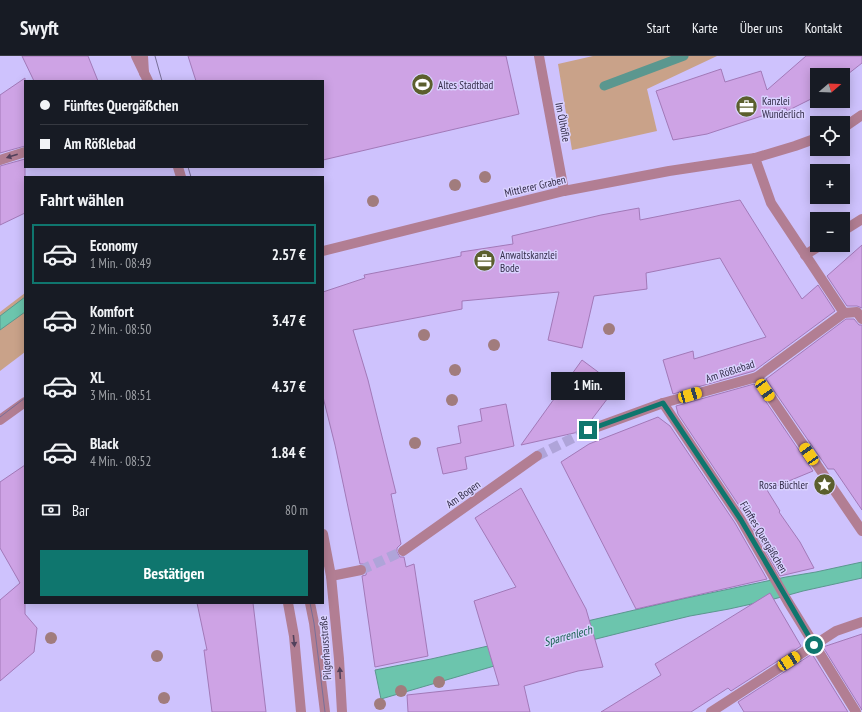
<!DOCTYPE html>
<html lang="de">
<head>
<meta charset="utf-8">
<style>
  body { margin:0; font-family:"PT Sans Narrow",sans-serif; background:#242831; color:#f1f3f6; height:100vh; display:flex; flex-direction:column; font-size:15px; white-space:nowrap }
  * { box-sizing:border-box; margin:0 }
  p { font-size:13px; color:#9ea1a6 }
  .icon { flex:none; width:22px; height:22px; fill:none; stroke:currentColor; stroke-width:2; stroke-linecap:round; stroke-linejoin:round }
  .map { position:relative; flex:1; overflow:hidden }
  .details { position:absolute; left:24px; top:120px; width:300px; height:428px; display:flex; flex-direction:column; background:#171b24; border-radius:0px; box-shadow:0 2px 10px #0003 }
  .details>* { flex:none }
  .banner { position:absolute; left:24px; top:24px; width:300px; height:88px; border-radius:0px; box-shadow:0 2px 10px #0003; display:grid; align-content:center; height:88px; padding:0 16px; background:#171b24 }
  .needle { width:26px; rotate:71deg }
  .tools { position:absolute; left:810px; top:12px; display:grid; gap:8px }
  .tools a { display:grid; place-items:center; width:40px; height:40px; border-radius:0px; background:#171b24; box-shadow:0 2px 10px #0003; font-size:20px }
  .end { position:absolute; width:18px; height:18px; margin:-9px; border:5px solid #0f766e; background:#fff; box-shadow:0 0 0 2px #fff }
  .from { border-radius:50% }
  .bubble { position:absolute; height:28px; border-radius:0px; background:#171b24; box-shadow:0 2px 10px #0003; font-size:13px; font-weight:700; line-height:28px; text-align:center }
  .car { position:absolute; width:12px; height:24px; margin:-12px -6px; border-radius:5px; box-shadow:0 0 3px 1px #0007; background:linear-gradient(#f5c518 24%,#345 0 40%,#f5c518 0 76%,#345 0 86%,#f5c518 0) }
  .banner b { display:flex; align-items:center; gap:14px; height:38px; font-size:15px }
  .banner b+b { border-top:1px solid #363941 }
  .banner i { width:10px; height:10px; background:#f1f3f6 }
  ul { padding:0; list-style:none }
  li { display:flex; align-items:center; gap:12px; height:60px; margin:0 8px 6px; padding:0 8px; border:2px solid transparent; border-radius:0px }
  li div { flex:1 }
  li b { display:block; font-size:15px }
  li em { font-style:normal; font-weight:700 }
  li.selected { border-color:#0f766e }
  li>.icon { width:36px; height:36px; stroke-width:1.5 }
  h2 { padding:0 16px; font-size:18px; line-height:48px }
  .pay { display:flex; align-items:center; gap:10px; height:44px; padding:0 16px; font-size:15px }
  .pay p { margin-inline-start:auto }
  .button { display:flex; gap:8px; margin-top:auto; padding:8px 16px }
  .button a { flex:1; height:46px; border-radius:0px; background:#0f766e; color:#fff; font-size:16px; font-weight:700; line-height:46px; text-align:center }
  header { display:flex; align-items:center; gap:24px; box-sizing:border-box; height:56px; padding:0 20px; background:#171b24; border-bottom:1px solid #363941 }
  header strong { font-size:19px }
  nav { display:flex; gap:22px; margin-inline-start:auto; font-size:14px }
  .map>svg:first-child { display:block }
</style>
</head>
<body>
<header>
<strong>Swyft</strong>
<nav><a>Start</a><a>Karte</a><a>Über uns</a><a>Kontakt</a></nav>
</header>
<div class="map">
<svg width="862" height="656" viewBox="0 0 862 656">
  <rect width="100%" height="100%" fill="#cec2fd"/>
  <g fill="#c9a289">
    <path d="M593,0H717L647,33L657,75L572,94L558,8Z"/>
    <path d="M25,237V296L0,315V256Z"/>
  </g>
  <g fill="#6cc5ad" stroke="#5b978f">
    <path d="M25,241V256L0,274V260Z"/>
    <path d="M862,506V522L803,535L774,543L729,553L690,560L632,574L532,599L381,643L375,614L431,603L488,590L583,566L682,543L786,521L816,516Z"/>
  </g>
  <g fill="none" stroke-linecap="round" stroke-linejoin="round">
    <path stroke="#5b978f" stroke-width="9" d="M604,30L684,0"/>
  </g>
  <g fill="#cea3e5" stroke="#a279b8">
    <path d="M22,0H88L98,25H34Z"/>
    <path d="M188,0H506L519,58L323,104V25H196Z"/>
    <path d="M806,0H862V7L843,22V19H817V40L787,55L786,52L707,78L673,84L656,35L721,13L725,26L761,15L767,34Z"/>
    <path d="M25,22V90L0,97V39Z"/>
    <path d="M25,103V157L0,169V110Z"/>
    <path d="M740,144L802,243L818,229L835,255L754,315L673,338L663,304L693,295L694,303L766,281L720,202L646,217L647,233L594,240L582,292L548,284L559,236L462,245V253L353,274L368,324L396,437L391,438L401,488L397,492V496L400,501H404L406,511L414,508L428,600L375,611L362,520L366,519L367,513L366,509L363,508H360L335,389L323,341V236L365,222L364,219L461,200V196L513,188L512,180L601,159L639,152L640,164Z"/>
    <path d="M862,189V252L857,250H847L827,220Z"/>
    <path d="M846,263H854L859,269H862V454L834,413H828L766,323Z"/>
    <path d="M582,304L617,330L589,367L584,370L583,375L521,389Z"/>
    <path d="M754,328L813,415L767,434L780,455L779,456L800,486L814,512L780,520L746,460L678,358L676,350Z"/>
    <path d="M506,348L514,390L465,401L467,413L443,418L437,392L461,387L458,370L482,365L480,353Z"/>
    <path d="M658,361L670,370L735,467L767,523L636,553L561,406L589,388Z"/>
    <path d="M25,409V558L37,572L34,596L0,625V544L20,527L0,492V426Z"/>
    <path d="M521,432L586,553L603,611L578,615L524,630L530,656H408L407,639L499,629L474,545L516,531L475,462Z"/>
    <path d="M770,537L801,590L731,635L728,632L691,656H601L661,619L655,608Z"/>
    <path d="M197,547H253L266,656H212L204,594H207Z"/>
    <path d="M862,578V654L823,591Z"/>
    <path d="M812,598L848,656H744L738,646Z"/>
  </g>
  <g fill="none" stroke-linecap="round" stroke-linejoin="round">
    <g stroke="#afa4d9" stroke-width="10" stroke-dasharray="10 5" stroke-linecap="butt">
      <path d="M537,400L589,374"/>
      <path d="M361,514L403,495"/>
    </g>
    <g stroke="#b27e93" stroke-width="10">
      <path d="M539,0L564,135"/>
      <path d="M310,547L314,567L325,656"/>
    </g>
    <g stroke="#b27e93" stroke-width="10">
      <path d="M143,0L144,17"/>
      <path d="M0,104L25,96"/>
      <path d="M843,175L862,163"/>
      <path d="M805,199L821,189"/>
      <path d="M844,257L857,256L862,263"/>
      <path d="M757,321L862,475"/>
      <path d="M663,347L741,464L788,546L856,656"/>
      <path d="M589,374L663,347L757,321L844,257L771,147L755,102"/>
      <path d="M403,495L537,400"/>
      <path d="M331,520L361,514"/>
      <path d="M711,656L836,575L862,566"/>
    </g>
    <g stroke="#b27e93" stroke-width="10">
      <path d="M136,0L148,25"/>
      <path d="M843,72L862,59"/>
      <path d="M178,111L181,121"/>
      <path d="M323,195L564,135L669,115L755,102L795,90L817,82"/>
      <path d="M0,364L25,346"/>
      <path d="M323,478L331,520L339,603L342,656"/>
      <path d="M288,547L294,580L301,656"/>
    </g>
    <g stroke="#786f99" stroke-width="1">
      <path d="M155,0L162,25"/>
      <path d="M188,111L191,121"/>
      <path d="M0,361L25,342"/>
      <path d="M310,547L314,567L325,656"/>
    </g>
  </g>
  <g fill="#a17c7d">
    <circle cx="485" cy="121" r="6"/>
    <circle cx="455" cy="129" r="6"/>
    <circle cx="373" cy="145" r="6"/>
    <circle cx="609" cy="273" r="6"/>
    <circle cx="424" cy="279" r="6"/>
    <circle cx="494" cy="289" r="6"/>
    <circle cx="455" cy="314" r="6"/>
    <circle cx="452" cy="344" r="6"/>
    <circle cx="415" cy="387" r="6"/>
    <circle cx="51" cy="582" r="6"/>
    <circle cx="157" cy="600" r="6"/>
    <circle cx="439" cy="626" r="6"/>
    <circle cx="401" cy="635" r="6"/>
    <circle cx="164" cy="642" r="6"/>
    <circle cx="380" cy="648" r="6"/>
  </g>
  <defs><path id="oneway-solid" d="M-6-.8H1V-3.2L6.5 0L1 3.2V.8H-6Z"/></defs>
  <g fill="#53415c">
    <use href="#oneway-solid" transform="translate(12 100) rotate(162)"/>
    <use href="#oneway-solid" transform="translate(294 585) rotate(84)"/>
    <use href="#oneway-solid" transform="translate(340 617) rotate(-93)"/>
  </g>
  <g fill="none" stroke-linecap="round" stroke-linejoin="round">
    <path stroke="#0f766e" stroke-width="5" d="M588,374L663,347L741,464L814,589"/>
  </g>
  <defs>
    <symbol id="stadium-disc" viewBox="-11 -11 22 22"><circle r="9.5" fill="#5b5f2d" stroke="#dad2ff"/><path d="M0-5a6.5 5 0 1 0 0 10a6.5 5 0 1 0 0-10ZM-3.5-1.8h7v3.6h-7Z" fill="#fff"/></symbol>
    <symbol id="office-disc" viewBox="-11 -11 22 22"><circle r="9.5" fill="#5b5f2d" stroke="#dad2ff"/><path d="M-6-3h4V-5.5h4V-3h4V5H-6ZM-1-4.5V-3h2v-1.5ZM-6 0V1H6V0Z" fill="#fff"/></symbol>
    <symbol id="sight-disc" viewBox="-11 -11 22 22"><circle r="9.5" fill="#5b5f2d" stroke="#dad2ff"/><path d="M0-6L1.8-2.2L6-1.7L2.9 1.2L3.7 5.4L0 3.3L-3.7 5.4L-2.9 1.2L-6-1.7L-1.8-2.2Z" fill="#fff"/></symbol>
  </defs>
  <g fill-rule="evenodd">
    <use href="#stadium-disc" x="410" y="16" width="25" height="25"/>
    <use href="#office-disc" x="734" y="38" width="25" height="25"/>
    <use href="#office-disc" x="472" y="192" width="25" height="25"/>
    <use href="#sight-disc" x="812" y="416" width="25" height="25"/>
  </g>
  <g text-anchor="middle" stroke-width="3" stroke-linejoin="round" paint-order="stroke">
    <g font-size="11" fill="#332d49" stroke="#dad2ff" text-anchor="start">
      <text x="438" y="33">Altes Stadtbad</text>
      <text x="762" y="49">Kanzlei<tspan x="762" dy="13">Wunderlich</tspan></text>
      <text x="500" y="203">Anwaltskanzlei<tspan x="500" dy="13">Bode</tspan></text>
      <text x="808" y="433" text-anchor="end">Rosa Büchler</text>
    </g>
    <g font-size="11" fill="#332d49" stroke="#dad2ff">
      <text transform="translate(563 66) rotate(79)" y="4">Im Ölhöfle</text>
      <text transform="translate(535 130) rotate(-13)" y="4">Mittlerer Graben</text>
      <text transform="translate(730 315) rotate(-18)" y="4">Am Rößlebad</text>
      <text transform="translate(463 438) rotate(-35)" y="4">Am Bogen</text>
      <text transform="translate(764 481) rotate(59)" y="4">Fünftes Quergäßchen</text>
      <text transform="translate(325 592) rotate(-94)" y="4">Pilgerhausstraße</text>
    </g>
    <g font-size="12" font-style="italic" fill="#1b6252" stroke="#dad2ff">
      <text transform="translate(568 580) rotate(-15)" y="4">Sparrenlech</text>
    </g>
  </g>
</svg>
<div class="tools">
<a><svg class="needle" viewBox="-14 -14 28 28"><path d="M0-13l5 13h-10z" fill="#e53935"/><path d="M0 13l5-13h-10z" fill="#9ea1a6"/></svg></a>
<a><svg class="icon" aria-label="locate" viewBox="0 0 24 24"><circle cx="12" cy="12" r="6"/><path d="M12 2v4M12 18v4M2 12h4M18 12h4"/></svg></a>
<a>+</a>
<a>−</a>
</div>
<i class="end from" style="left:814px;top:589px"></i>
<i class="end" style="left:588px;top:374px"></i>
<div class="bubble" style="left:551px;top:316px;width:74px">1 Min.</div>
<i class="car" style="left:765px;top:334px;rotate:146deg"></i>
<i class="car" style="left:690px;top:339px;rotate:74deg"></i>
<i class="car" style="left:809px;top:398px;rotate:326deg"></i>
<i class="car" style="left:789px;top:605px;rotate:57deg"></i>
<div class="banner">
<b><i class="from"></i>Fünftes Quergäßchen</b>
<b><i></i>Am Rößlebad</b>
</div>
<section class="details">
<h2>Fahrt wählen</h2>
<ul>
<li class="selected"><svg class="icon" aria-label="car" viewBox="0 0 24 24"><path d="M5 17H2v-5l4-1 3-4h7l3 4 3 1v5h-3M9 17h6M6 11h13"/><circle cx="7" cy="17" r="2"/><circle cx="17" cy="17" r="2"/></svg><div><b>Economy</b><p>1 Min. · 08:49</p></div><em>2.57 €</em></li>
<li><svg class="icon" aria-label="car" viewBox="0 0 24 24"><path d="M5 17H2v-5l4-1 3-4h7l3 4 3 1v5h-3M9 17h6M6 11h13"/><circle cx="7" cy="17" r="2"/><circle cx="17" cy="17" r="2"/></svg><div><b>Komfort</b><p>2 Min. · 08:50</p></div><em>3.47 €</em></li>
<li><svg class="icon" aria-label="car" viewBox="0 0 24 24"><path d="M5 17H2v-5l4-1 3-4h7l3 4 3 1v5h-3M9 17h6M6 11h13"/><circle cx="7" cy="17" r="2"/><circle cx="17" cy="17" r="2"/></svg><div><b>XL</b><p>3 Min. · 08:51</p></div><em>4.37 €</em></li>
<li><svg class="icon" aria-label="car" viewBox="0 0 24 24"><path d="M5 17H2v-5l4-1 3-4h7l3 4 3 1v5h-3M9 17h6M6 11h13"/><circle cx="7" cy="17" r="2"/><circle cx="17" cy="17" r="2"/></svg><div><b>Black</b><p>4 Min. · 08:52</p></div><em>1.84 €</em></li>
</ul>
<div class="pay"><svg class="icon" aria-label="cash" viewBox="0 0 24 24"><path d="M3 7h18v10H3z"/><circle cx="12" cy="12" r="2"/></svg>Bar<p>80 m</p></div>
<div class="button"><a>Bestätigen</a></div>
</section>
</div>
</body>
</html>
